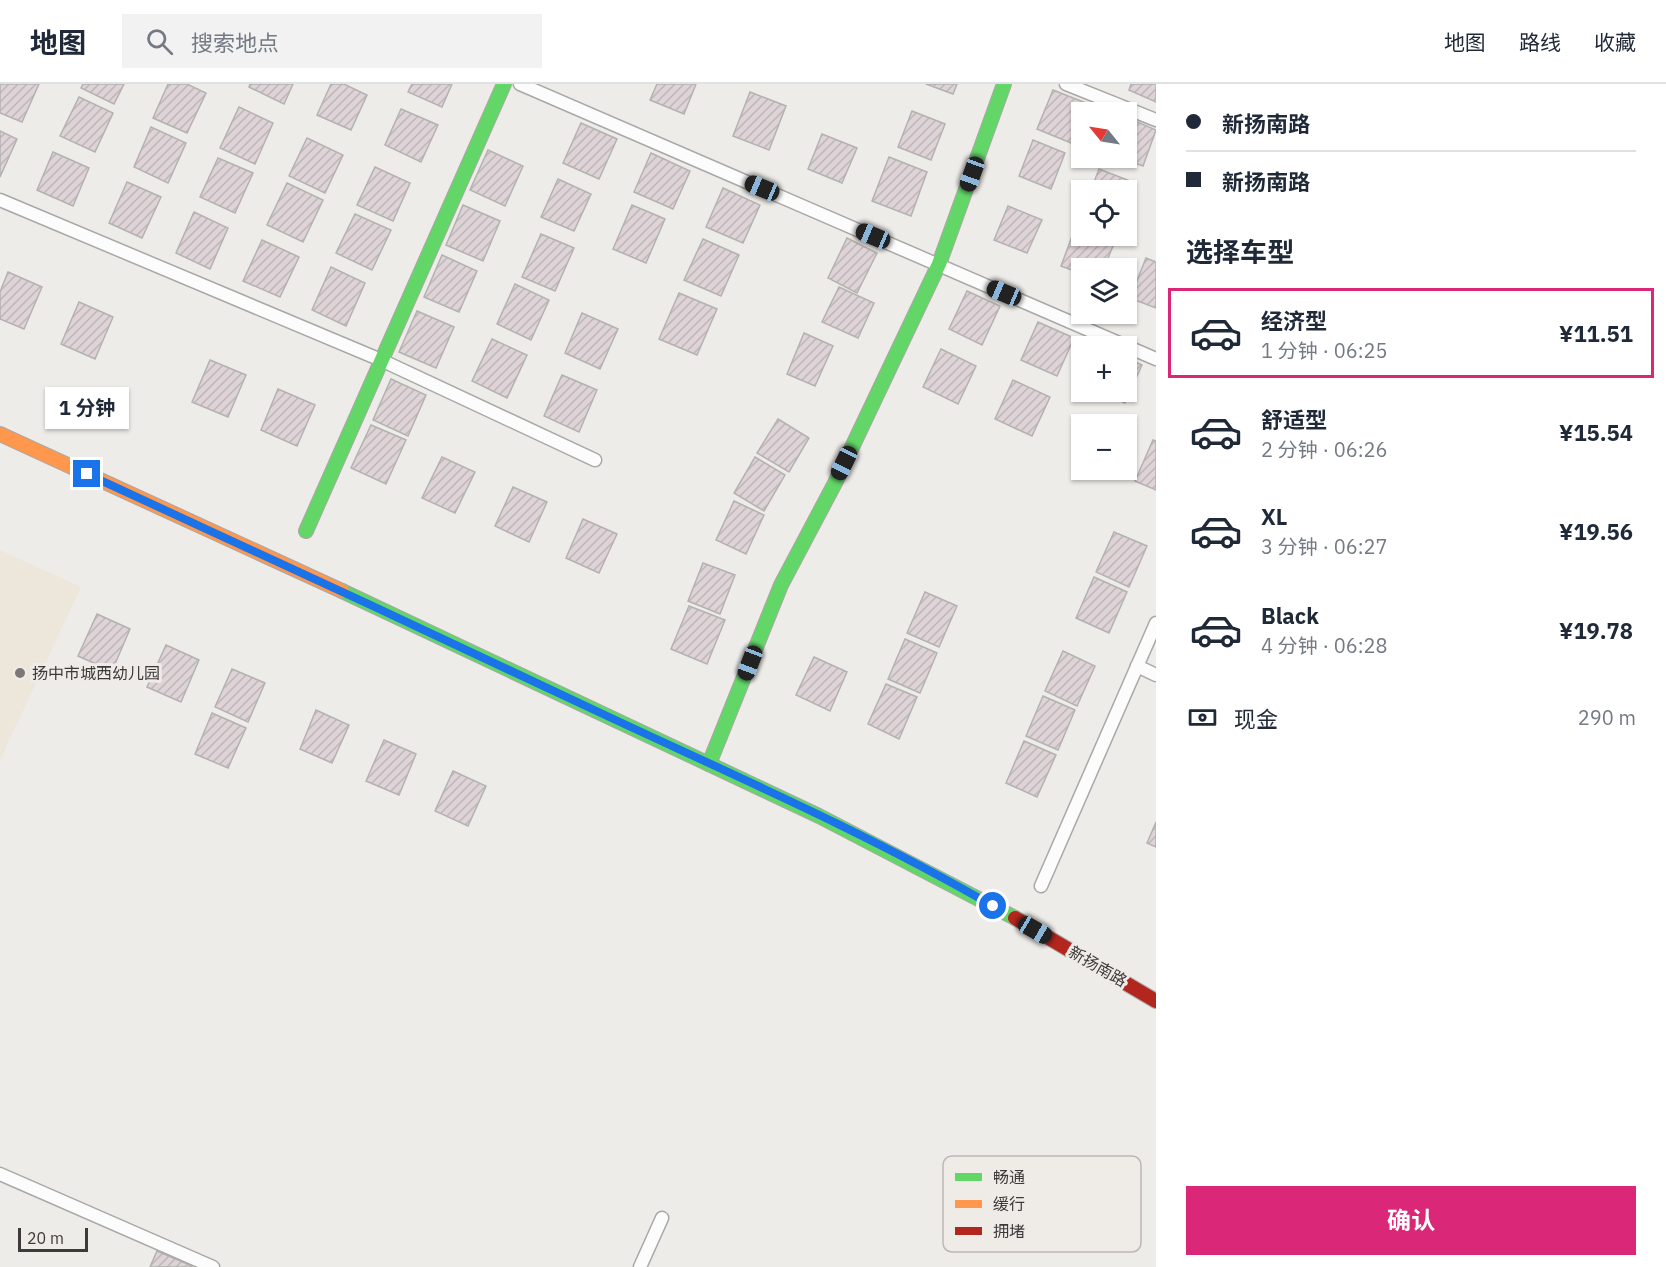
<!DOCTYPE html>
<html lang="zh">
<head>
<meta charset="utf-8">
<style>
  body { margin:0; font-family:"IBM Plex Sans","Noto Sans SC",sans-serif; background:#f2f2f3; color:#1f2937; height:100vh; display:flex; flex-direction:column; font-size:22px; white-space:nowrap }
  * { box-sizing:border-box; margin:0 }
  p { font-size:20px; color:#747a83 }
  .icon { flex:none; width:33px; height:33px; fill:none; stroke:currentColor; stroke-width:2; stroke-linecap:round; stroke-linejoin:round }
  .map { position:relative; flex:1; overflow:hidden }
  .panel { display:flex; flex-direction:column; background:#fff; width:510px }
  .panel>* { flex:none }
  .banner { display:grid; align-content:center; height:132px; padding:0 30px; background:#fff }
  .needle { width:39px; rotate:300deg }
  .buttons { position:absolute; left:1071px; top:18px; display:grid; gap:12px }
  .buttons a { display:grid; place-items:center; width:66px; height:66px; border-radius:0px; background:#fff; box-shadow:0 2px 4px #0004; font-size:30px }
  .scale { position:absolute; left:18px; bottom:15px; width:70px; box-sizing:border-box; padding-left:6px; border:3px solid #3d3b3a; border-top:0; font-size:16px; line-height:21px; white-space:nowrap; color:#3d3b3a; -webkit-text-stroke:4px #efece8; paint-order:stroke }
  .end { position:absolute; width:27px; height:27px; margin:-14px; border:8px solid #1a73e8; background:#fff; box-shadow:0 0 0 3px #fff }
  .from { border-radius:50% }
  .bubble { position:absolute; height:42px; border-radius:0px; background:#fff; box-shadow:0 2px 4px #0004; font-size:20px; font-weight:700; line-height:42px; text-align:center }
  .car { position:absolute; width:18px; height:36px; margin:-18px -9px; border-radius:8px; box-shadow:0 0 4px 2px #0007; background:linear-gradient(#222 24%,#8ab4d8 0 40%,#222 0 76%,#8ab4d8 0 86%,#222 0) }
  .banner b { display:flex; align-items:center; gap:21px; height:57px; font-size:22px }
  .banner b+b { border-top:2px solid #e0e1e3 }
  .banner i { width:15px; height:15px; background:#1f2937 }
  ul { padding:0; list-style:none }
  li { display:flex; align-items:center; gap:18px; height:90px; margin:0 12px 9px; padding:0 18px; border:3px solid transparent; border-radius:0px }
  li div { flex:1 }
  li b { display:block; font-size:22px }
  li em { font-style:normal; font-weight:700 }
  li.active { border-color:#db2777 }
  li>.icon { width:54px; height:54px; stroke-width:1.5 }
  h2 { padding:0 30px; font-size:27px; line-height:72px }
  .pay { display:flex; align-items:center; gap:15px; height:66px; padding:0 30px; font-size:22px }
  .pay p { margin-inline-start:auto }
  .primary-button { display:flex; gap:12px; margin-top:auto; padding:12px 30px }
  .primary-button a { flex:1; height:69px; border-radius:0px; background:#db2777; color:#fff; font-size:24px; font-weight:700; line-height:69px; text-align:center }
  header { display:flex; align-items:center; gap:36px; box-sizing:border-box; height:84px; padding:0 30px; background:#fff; border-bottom:2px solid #e0e1e3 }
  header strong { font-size:28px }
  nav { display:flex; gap:33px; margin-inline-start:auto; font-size:21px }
  .search { width:420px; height:54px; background:#f2f2f3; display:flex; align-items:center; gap:15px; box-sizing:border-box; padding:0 21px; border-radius:0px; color:#747a83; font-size:22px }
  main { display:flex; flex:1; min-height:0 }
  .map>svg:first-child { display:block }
</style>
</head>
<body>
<header>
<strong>地图</strong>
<div class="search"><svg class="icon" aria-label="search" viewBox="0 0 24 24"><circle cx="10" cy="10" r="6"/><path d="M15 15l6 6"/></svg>搜索地点</div>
<nav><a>地图</a><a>路线</a><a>收藏</a></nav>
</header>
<main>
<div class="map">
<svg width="1156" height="1183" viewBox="0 0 1156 1183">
  <defs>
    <pattern id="building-hatch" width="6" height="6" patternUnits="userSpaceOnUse" patternTransform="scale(1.5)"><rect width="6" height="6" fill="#ded3d6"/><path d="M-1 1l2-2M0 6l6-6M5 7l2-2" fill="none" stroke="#bfb6b8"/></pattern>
  </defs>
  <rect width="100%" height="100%" fill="#eeece9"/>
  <path fill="#ede6da" d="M0,466L81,503L0,676Z"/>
  <g fill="url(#building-hatch)" stroke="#b4b2b1" stroke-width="1.5">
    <path d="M0,0H39L22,38L0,29Z"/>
    <path d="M83,0H124L114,20L81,4Z"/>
    <path d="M168,0H187L206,9L187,49L153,34Z"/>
    <path d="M250,0H293L284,20L249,3Z"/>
    <path d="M331,0H344L367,11L351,46L317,31Z"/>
    <path d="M412,0H452L442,23L408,8Z"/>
    <path d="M657,0H696L684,30L650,16Z"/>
    <path d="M926,0H957L953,10Z"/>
    <path d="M1131,0H1156V18L1129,6Z"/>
    <path d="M1053,6L1086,19L1071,59L1037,45Z"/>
    <path d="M750,8L786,22L769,66L733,52Z"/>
    <path d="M79,13L113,29L95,68L60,52Z"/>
    <path d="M239,23L273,39L255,80L220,64Z"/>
    <path d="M401,25L438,41L421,78L385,61Z"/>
    <path d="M912,27L945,40L931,76L898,63Z"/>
    <path d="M1126,33L1156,46L1143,82L1121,74H1126Z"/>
    <path d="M581,39L617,55L599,95L563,79Z"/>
    <path d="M151,43L186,59L168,99L134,83Z"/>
    <path d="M0,47L17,55L0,93Z"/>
    <path d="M822,50L857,64L842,99L808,85Z"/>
    <path d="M307,54L343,71L325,109L289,92Z"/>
    <path d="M1033,56L1065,69L1051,105L1019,92Z"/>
    <path d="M488,66L523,82L505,122L470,106Z"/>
    <path d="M53,68L89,84L73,122L37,106Z"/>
    <path d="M651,69L690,87L673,125L634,108Z"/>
    <path d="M889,73L927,88L911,132L872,117Z"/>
    <path d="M218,74L253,89L235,129L200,113Z"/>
    <path d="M375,83L410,99L393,137L357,121Z"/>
    <path d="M1099,85L1130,97L1126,107L1091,106Z"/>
    <path d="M558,95L591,110L574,147L541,133Z"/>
    <path d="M127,98L161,113L142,154L109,139Z"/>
    <path d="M287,99L323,116L303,158L267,141Z"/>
    <path d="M723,104L760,121L743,159L706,143Z"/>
    <path d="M463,121L500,137L483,177L446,161Z"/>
    <path d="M632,121L665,135L646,179L613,165Z"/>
    <path d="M1008,122L1042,136L1027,169L994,156Z"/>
    <path d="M194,128L228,144L210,185L176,169Z"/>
    <path d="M355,130L391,146L372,186L336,169Z"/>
    <path d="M1074,147L1082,150V152H1086L1113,162L1104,184H1082V190L1061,182Z"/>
    <path d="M541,150L574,164L555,207L522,193Z"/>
    <path d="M847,154L877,169L857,209L828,194Z"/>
    <path d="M703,155L739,171L721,212L684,196Z"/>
    <path d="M262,156L299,173L280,213L243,197Z"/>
    <path d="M442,171L477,187L459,228L424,213Z"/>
    <path d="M1146,174L1156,178V224L1130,214Z"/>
    <path d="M331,183L365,199L346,242L312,226Z"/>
    <path d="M8,188L42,203L24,245L0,235V208Z"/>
    <path d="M515,200L549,216L531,256L497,240Z"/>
    <path d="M839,203L874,219L858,254L822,238Z"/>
    <path d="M967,207L1000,222L982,261L949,245Z"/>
    <path d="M679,209L717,225L697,271L659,255Z"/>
    <path d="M79,218L113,233L95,275L61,260Z"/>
    <path d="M417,227L454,243L436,284L399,268Z"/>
    <path d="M582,229L618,245L600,285L565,269Z"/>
    <path d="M1038,238L1074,254L1057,292L1021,276Z"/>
    <path d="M804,249L833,262L815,302L787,290Z"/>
    <path d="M492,255L527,271L507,314L472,297Z"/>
    <path d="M941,265L976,282L958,320L923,303Z"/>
    <path d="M1126,274L1142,281L1125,319L1100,308H1126Z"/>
    <path d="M210,276L246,291L228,333L192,318Z"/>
    <path d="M562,291L597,306L579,348L544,332Z"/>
    <path d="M391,295L426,311L408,352L373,336Z"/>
    <path d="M1013,296L1050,313L1032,352L995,335Z"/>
    <path d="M278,305L315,321L297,362L261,346Z"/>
    <path d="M778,335L809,354L789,388L757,369Z"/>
    <path d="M371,341L406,356L386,400L351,384Z"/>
    <path d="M1153,356L1156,357V406L1135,397Z"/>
    <path d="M442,373L475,388L455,429L422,414Z"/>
    <path d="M755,373L785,391L764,427L734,409Z"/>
    <path d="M513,403L547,418L529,458L495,442Z"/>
    <path d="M734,417L764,431L746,470L716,456Z"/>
    <path d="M583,435L617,450L599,489L566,474Z"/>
    <path d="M1114,448L1147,462L1129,503L1096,488Z"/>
    <path d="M703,479L735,491L720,530L688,517Z"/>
    <path d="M1094,493L1127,508L1109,549L1076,534Z"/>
    <path d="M925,508L957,522L939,563L907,549Z"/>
    <path d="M689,522L725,536L707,580L671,565Z"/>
    <path d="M97,530L130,545L112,587L78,572Z"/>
    <path d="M905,555L937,569L920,609L888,595Z"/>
    <path d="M166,561L199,576L181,618L147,603Z"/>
    <path d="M1063,567L1095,582L1077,622L1045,607Z"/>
    <path d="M814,573L847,588L830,627L796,611Z"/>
    <path d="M232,585L265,599L248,638L215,623Z"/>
    <path d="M886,600L917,613L899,655L868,640Z"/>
    <path d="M1043,612L1075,626L1058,666L1026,652Z"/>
    <path d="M316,626L349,641L332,679L300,665Z"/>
    <path d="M212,629L246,644L228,684L195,670Z"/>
    <path d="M384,656L416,670L399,711L366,697Z"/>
    <path d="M1024,657L1056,671L1037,713L1006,699Z"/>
    <path d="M453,687L486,702L468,742L435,727Z"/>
    <path d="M1156,738V763L1147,759Z"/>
    <path d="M157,1167L192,1182L191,1183H150Z"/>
  </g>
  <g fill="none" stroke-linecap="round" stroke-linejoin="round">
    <defs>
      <g id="lane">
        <path d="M520,0L1156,275"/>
        <path d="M1066,0L1156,36"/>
        <path d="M0,116L381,276L595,376"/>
        <path d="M1137,582L1156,591"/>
        <path d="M1041,802L1156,539"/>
        <path d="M0,1090L213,1183"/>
        <path d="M640,1183L662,1134"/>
      </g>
      <g id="fast">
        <path d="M306,447L504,0"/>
        <path d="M342,507L819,732L1015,834"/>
        <path d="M709,680L781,501L835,399L939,180L1004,0"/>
      </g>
      <path id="slow" d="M0,350L342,507"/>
      <path id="jam" d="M1015,834L1156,917"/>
    </defs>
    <use href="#lane" stroke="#aaa8a6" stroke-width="15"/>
    <use href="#fast" stroke="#aaa8a6" stroke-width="16"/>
    <use href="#slow" stroke="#aaa8a6" stroke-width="16"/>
    <use href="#jam" stroke="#aaa8a6" stroke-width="16"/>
    <use href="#lane" stroke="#fcfcfc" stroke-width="12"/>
    <use href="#fast" stroke="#63d668" stroke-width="14"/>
    <use href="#slow" stroke="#ff974d" stroke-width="14"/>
    <use href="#jam" stroke="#b3261e" stroke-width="14"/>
  </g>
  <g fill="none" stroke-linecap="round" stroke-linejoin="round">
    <path stroke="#1a73e8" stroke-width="8" d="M87,390C266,472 444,555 622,639C747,697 874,753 993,822"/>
  </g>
  <circle fill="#7b7977" stroke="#efece8" stroke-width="2" cx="20" cy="589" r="6"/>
  <g text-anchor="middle" stroke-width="6" stroke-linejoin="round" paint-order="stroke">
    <g font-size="16" fill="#3d3b3a" stroke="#efece8" text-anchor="start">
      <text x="32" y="595">扬中市城西幼儿园</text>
    </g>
    <g font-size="16" fill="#3d3b3a" stroke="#efece8">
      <text transform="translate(1098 882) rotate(30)" y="6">新扬南路</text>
    </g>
  </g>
  <rect x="943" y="1072" width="198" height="96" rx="9" fill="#efece8" stroke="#bab7b4" stroke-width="1.5"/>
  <rect x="955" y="1089" width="27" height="8" fill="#63d668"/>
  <rect x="955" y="1116" width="27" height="8" fill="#ff974d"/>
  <rect x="955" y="1143" width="27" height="8" fill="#b3261e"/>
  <g font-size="16" fill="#3d3b3a">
    <text x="993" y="1099">畅通</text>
    <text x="993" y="1126">缓行</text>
    <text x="993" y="1153">拥堵</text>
  </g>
</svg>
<div class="buttons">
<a><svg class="needle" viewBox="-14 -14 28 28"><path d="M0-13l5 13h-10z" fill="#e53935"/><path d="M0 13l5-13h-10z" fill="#747a83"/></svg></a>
<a><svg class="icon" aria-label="locate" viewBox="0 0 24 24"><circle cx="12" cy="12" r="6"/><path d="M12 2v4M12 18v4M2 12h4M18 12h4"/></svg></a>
<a><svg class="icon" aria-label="layers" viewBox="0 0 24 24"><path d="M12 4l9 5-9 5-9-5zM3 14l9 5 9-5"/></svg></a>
<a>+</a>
<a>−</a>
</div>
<div class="scale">20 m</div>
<i class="end from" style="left:993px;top:822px"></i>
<i class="end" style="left:87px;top:390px"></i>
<div class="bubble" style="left:45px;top:303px;width:84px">1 分钟</div>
<i class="car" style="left:972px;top:90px;rotate:200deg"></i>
<i class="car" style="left:762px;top:104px;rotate:293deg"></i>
<i class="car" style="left:873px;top:152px;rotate:293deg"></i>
<i class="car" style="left:1004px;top:209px;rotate:293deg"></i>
<i class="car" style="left:844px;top:379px;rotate:206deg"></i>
<i class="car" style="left:750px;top:579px;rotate:201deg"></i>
<i class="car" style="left:1035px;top:846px;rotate:120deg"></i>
</div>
<section class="panel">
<div class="banner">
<b><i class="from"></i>新扬南路</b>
<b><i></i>新扬南路</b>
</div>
<h2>选择车型</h2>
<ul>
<li class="active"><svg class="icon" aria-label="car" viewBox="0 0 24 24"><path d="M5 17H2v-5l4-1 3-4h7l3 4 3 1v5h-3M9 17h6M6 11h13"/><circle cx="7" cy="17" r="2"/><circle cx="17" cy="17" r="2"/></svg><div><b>经济型</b><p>1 分钟 · 06:25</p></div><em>¥11.51</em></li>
<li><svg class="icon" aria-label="car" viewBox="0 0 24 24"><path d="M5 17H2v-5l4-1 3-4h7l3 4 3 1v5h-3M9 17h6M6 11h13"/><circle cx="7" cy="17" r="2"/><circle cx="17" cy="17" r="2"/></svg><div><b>舒适型</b><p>2 分钟 · 06:26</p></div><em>¥15.54</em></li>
<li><svg class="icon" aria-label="car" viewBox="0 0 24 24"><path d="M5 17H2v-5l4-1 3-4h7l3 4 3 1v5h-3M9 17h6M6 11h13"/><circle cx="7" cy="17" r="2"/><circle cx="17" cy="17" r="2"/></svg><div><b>XL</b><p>3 分钟 · 06:27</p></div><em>¥19.56</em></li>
<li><svg class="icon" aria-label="car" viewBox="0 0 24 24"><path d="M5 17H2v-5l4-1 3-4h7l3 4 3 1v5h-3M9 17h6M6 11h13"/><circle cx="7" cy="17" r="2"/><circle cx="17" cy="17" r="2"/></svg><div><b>Black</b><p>4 分钟 · 06:28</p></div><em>¥19.78</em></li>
</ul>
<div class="pay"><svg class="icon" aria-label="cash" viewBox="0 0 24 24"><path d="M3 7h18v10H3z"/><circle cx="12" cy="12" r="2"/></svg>现金<p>290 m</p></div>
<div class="primary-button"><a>确认</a></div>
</section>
</main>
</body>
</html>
